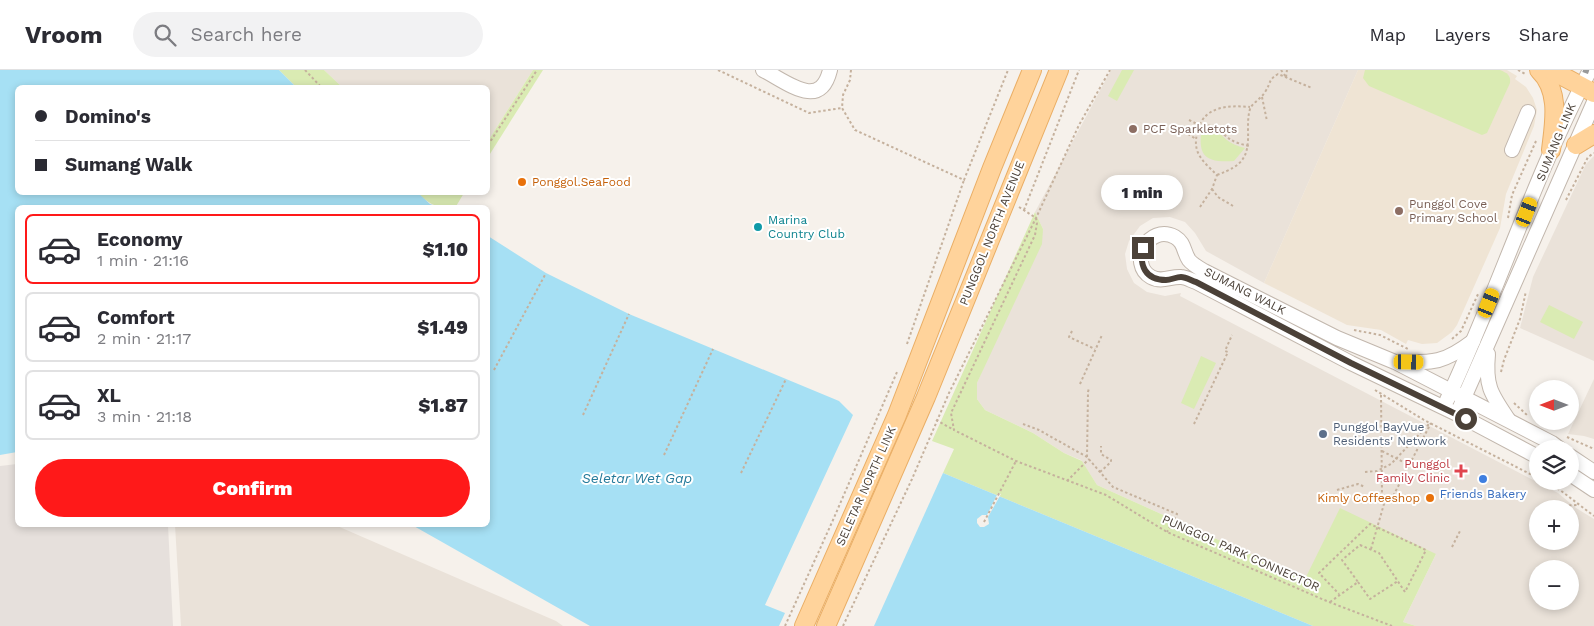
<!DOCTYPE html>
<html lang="en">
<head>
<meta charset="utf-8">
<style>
  body { margin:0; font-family:"Work Sans",sans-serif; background:#f2f2f3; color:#2b2b33; height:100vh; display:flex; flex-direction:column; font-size:19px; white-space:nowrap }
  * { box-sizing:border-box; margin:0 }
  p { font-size:16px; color:#7c7c81 }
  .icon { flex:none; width:28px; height:28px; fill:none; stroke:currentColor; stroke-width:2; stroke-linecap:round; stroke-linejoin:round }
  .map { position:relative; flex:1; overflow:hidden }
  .drawer { position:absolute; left:15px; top:135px; width:475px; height:322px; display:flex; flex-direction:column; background:#fff; border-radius:8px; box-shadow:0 2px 8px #0003 }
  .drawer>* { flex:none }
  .guide { position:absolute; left:15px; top:15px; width:475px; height:110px; border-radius:8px; box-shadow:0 2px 8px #0003; display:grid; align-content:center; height:110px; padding:0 20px; background:#fff }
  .needle { width:32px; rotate:270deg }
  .fabs { position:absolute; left:1529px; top:310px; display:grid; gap:10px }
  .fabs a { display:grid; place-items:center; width:50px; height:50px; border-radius:50%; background:#fff; box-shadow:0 2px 8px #0003; font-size:25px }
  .end { position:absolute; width:22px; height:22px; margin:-11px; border:6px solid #4b4138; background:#fff; box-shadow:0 0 0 2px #fff }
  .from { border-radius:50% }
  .bubble { position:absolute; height:35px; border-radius:18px; background:#fff; box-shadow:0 2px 8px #0003; font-size:16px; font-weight:800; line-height:35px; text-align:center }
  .car { position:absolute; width:15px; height:30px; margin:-15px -8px; border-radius:6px; box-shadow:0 0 4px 1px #0007; background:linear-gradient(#f5c518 24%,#345 0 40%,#f5c518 0 76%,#345 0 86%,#f5c518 0) }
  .guide b { display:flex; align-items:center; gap:18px; height:48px; font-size:19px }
  .guide b+b { border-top:1px solid #e1e1e2 }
  .guide i { width:12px; height:12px; background:#2b2b33 }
  ul { padding:9px 0 0; list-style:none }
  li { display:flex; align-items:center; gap:15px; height:70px; margin:0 10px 8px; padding:0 10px; border:2px solid #e1e1e2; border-radius:8px }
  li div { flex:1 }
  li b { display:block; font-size:19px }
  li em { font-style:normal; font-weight:800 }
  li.active { border-color:#ff1919 }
  li>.icon { width:45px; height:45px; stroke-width:1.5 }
  .primary-button { display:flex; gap:10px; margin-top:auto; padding:10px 20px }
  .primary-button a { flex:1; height:58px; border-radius:30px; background:#ff1919; color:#fff; font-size:20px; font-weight:800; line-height:58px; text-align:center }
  header { display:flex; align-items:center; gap:30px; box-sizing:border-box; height:70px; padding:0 25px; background:#fff; border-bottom:1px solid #e1e1e2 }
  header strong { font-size:24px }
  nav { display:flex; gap:28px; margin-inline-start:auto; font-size:18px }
  .search { width:350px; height:45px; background:#f2f2f3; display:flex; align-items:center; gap:12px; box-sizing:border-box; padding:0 18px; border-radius:28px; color:#7c7c81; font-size:19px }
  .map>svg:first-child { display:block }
</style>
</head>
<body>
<header>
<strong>Vroom</strong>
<div class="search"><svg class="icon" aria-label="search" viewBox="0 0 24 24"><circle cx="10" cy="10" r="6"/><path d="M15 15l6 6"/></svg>Search here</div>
<nav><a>Map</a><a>Layers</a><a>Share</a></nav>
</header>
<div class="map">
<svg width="1594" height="556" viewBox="0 0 1594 556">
  <rect width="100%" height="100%" fill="#f6f1eb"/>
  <g fill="#eae2d9" fill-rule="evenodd">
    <path d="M324,0H533L488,71V18L342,17Z"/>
    <path d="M1111,0H1358L1264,213L1206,181L1195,163L1185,152L1170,147L1153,148L1140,156L1129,171L1125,184L1127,199L1134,213L1147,222L1165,226L1181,223L1180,226L1558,423L1576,438L1594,449V556H1416L1403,552L1436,484L1305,509L1097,415L1081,390L1064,383L1033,363L985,340L977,329V313L1043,159L1035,142ZM1538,439H1570V471H1538ZM1538,499H1570V531H1538Z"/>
    <path d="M1594,86V291L1520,258L1533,207L1586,94Z"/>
    <path d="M1594,309V369L1584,366L1568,364Z"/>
    <path d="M175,455H335L556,551L563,556H181Z"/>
  </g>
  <path fill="#e6e0dc" d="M17,394L18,455H168L173,556H0V396Z"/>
  <path fill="#efe4d4" d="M1358,0H1507L1517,6L1515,9L1526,17L1533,28L1537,40L1534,56L1506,124L1500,158L1457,255L1452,262L1437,273L1422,274L1408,270L1406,274L1381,260L1347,255L1264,213Z"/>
  <path fill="#f6dfdf" d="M1460,392L1469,397L1463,411L1454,406Z"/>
  <g fill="#daebb3">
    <path d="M279,0H324L342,17H296Z"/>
    <path d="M533,0H543L488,87V71Z"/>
    <path d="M1122,0H1134L1117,31L1108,26Z"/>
    <path d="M1365,0H1500C1507,3 1511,5 1510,13L1487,63L1482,65L1369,16L1363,8Z"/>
    <path d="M1202,57H1214C1225,69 1229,74 1245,78L1234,91C1205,93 1197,86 1202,57Z"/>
    <path d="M417,123H464L455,138C434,137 433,136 417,123Z"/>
    <path d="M1035,142L1043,159L1042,174L977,313V329L985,340L1033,363L1064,383L1082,391L1097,415L1305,509L1340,438L1436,484L1403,552L1416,556H1313L943,403L954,379L932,371Z"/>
    <path d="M1549,235L1583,252L1574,269L1540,252Z"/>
    <path d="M1201,286L1216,293L1194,339L1181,333Z"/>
  </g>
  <g fill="#a6e0f4">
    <path d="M0,0H279L296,17L18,18V122H417L430,134L438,137L18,138L17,382L0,385Z"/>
    <path d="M488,166L546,203L629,244L839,331L853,345L765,535L785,543L779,556H590L412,455H488Z"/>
    <path d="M943,403L1313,556H874Z"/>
  </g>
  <path fill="#f6f1eb" d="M998,423L1001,424L988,447L989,454L984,457H980L977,453V449L982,445H987Z"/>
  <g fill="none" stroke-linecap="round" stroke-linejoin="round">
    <defs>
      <g id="minor">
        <path d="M763,0C787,12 820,41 830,0"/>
        <path d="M1512,80L1528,42"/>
        <path d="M1488,284C1485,316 1491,324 1508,349"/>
        <path d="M1398,292C1434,293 1444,293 1473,271"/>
        <path d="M1447,330C1498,221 1534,106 1590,0"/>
        <path d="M1460,337L1594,32"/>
        <path d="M1570,386L1594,402"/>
        <path d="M1538,387L1457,344L1351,293L1196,212C1192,211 1186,207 1181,207C1171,206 1162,213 1151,207C1128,194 1148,153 1175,167C1185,173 1183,181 1189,190C1192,194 1199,198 1204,201L1337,268L1395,292L1552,373L1560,379"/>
        <path d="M1570,404L1594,420"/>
      </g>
      <g id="major">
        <path d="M1539,0C1561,21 1554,54 1551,80"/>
        <path d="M1551,0L1594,23"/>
        <path d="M1576,75L1594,64"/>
        <path d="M804,556L897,345L992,98L1032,0"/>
        <path d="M826,556L926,327L1059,0"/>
      </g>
    </defs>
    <use href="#minor" stroke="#c2b7ad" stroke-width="16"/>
    <use href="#major" stroke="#eaae65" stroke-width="20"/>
    <g stroke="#c5b19d" stroke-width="2" stroke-dasharray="2.5 2.5" stroke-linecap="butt">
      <path d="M305,0L322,18"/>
      <path d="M718,0L809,43L842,38"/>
      <path d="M851,0L850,10L843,25L842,38L855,60L964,110L1008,0"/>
      <path d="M1281,0L1286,7"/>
      <path d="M1518,0L1525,4"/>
      <path d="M1286,7L1287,0"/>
      <path d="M1262,27L1267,51"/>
      <path d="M1189,50L1199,55L1216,56C1228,69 1231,72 1249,76"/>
      <path d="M1188,64L1196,69"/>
      <path d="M488,75L537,0"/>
      <path d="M1217,105C1244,95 1249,87 1248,59C1248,52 1248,46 1250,39C1252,33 1261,29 1265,22C1271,13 1268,10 1278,4L1312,18"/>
      <path d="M1212,119L1218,127L1233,136"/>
      <path d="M1566,130L1588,87L1594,83"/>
      <path d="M1019,137L1036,148L1037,153L1035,165L951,343L954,360L1016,391L1106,425L1167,462L1329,532L1392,556"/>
      <path d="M1200,137L1212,119L1217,105C1210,98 1200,90 1197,80C1195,73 1196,67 1198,60C1204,36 1229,35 1250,37"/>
      <path d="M1024,140L1079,0"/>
      <path d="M1508,148L1512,125L1536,71"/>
      <path d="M1354,260L1380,265L1408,279"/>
      <path d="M1072,261L1069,267L1095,279"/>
      <path d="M1452,269L1461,261L1479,222"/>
      <path d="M907,274L964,110"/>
      <path d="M494,300L546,203"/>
      <path d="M1501,302L1504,290L1520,249L1526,221"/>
      <path d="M1080,314L1102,265"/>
      <path d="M1375,320L1424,350L1538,408"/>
      <path d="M1381,325L1382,425"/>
      <path d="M1514,333L1527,345"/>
      <path d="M583,345L629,244"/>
      <path d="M936,350L954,360"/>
      <path d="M1023,354L1039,360L1087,387L1113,417L1177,444L1167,462"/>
      <path d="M1194,354L1228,282L1225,281L1232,265"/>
      <path d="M1567,367L1594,379"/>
      <path d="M1382,381L1409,395"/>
      <path d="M664,385L713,279"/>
      <path d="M1087,387L1088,322L1089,318"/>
      <path d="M1100,402L1111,392V390L1101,384V376"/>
      <path d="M1365,402L1377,401L1391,394L1429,354"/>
      <path d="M741,403L786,309"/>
      <path d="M1067,411L1089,389"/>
      <path d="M1544,411L1560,420L1594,446"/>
      <path d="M1337,420L1358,414L1365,417"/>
      <path d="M1391,430L1431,353"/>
      <path d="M1559,436L1578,435"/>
      <path d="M984,452L1016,391"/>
      <path d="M1452,477L1460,461"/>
      <path d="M1371,479L1386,427"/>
      <path d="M1358,512L1370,529L1398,511"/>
      <path d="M1330,532L1358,512L1342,490L1360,475L1379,483L1405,522L1426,480L1370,454L1319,503L1339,524"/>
      <path d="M785,556L833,450L897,302"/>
      <path d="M843,556L912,409L949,323L1036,148L1079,55L1110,0"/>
    </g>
    <use href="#minor" stroke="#fff" stroke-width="14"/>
    <use href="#major" stroke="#ffd39b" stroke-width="18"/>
    <path stroke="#999" stroke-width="4" stroke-dasharray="6 6" stroke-linecap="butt" d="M1583,0L1594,4"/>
  </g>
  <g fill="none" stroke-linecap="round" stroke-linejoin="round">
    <path stroke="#4b4138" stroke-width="6" d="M1143,178C1139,195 1145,210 1166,210C1171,210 1176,207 1181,207C1186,207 1192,211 1196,212L1351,293L1466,349"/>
  </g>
  <g fill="#8d6e63" stroke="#fff" stroke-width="2">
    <circle cx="1133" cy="59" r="5"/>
    <circle cx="1399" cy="141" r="5"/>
  </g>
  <g fill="#e8710a" stroke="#fff" stroke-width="2">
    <circle cx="522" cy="112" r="5"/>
    <circle cx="1430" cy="428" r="5"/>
  </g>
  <circle fill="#0f9aa8" stroke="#fff" stroke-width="2" cx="758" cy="157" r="5"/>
  <circle fill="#5c6f8a" stroke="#fff" stroke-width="2" cx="1323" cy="364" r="5"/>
  <path fill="#e0444e" stroke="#fff" stroke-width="2" d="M1458.5 393.5h5v5h5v5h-5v5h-5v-5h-5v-5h5z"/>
  <circle fill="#3f7fe0" stroke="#fff" stroke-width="2" cx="1483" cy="409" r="5"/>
  <g text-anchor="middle" stroke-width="4" stroke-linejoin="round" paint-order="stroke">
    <g font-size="12" fill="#785e54" stroke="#fff" text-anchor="start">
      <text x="1143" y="63">PCF Sparkletots</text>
      <text x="1409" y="138">Punggol Cove<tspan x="1409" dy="14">Primary School</tspan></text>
    </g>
    <g font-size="12" fill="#4b4138" stroke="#fff">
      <text transform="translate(1556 72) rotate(-67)" y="4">SUMANG LINK</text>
      <text transform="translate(992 163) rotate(-68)" y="4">PUNGGOL NORTH AVENUE</text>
      <text transform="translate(1245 221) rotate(27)" y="4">SUMANG WALK</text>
      <text transform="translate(866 416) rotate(-66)" y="4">SELETAR NORTH LINK</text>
      <text transform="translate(1241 483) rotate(24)" y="4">PUNGGOL PARK CONNECTOR</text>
    </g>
    <g font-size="12" fill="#c56008" stroke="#fff" text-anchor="start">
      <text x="532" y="116">Ponggol.SeaFood</text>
      <text x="1420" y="432" text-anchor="end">Kimly Coffeeshop</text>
    </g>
    <g font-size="12" fill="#0d838f" stroke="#fff" text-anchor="start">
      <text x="768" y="154">Marina<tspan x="768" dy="14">Country Club</tspan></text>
    </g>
    <g font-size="12" fill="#4e5e75" stroke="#fff" text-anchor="start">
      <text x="1333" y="361">Punggol BayVue<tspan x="1333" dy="14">Residents' Network</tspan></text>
    </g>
    <g font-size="12" fill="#be3a42" stroke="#fff" text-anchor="end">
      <text x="1450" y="398">Punggol<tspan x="1450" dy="14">Family Clinic</tspan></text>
    </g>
    <g font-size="12" fill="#366cbe" stroke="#fff">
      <text x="1483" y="428">Friends Bakery</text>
    </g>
    <g font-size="14" font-style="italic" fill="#267b9b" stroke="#fff">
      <text x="637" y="413">Seletar Wet Gap</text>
    </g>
  </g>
</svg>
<div class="fabs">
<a><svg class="needle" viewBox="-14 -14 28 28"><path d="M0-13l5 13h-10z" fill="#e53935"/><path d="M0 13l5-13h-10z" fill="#7c7c81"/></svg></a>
<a><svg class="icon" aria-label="layers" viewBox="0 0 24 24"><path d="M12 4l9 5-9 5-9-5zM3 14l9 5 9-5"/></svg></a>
<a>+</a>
<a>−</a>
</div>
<i class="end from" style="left:1466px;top:349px"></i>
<i class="end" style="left:1143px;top:178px"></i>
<div class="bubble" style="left:1101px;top:105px;width:82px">1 min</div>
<i class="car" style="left:1527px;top:142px;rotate:21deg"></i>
<i class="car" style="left:1489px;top:233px;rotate:22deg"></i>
<i class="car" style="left:1409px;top:292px;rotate:91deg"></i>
<div class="guide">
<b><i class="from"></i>Domino's</b>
<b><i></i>Sumang Walk</b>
</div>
<section class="drawer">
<ul>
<li class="active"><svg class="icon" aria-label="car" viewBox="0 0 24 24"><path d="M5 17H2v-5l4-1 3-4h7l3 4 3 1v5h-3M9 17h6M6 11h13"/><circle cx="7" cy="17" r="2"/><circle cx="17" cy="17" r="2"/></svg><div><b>Economy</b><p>1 min · 21:16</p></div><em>$1.10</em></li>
<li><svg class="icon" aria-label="car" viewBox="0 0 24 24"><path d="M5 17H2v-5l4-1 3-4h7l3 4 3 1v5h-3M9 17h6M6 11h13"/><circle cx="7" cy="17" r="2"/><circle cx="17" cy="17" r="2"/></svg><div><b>Comfort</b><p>2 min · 21:17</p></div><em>$1.49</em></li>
<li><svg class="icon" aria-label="car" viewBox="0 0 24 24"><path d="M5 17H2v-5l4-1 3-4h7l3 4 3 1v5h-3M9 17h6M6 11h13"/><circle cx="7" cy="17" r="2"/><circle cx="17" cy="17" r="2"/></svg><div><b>XL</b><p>3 min · 21:18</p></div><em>$1.87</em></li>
</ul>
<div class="primary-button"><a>Confirm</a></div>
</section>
</div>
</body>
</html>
